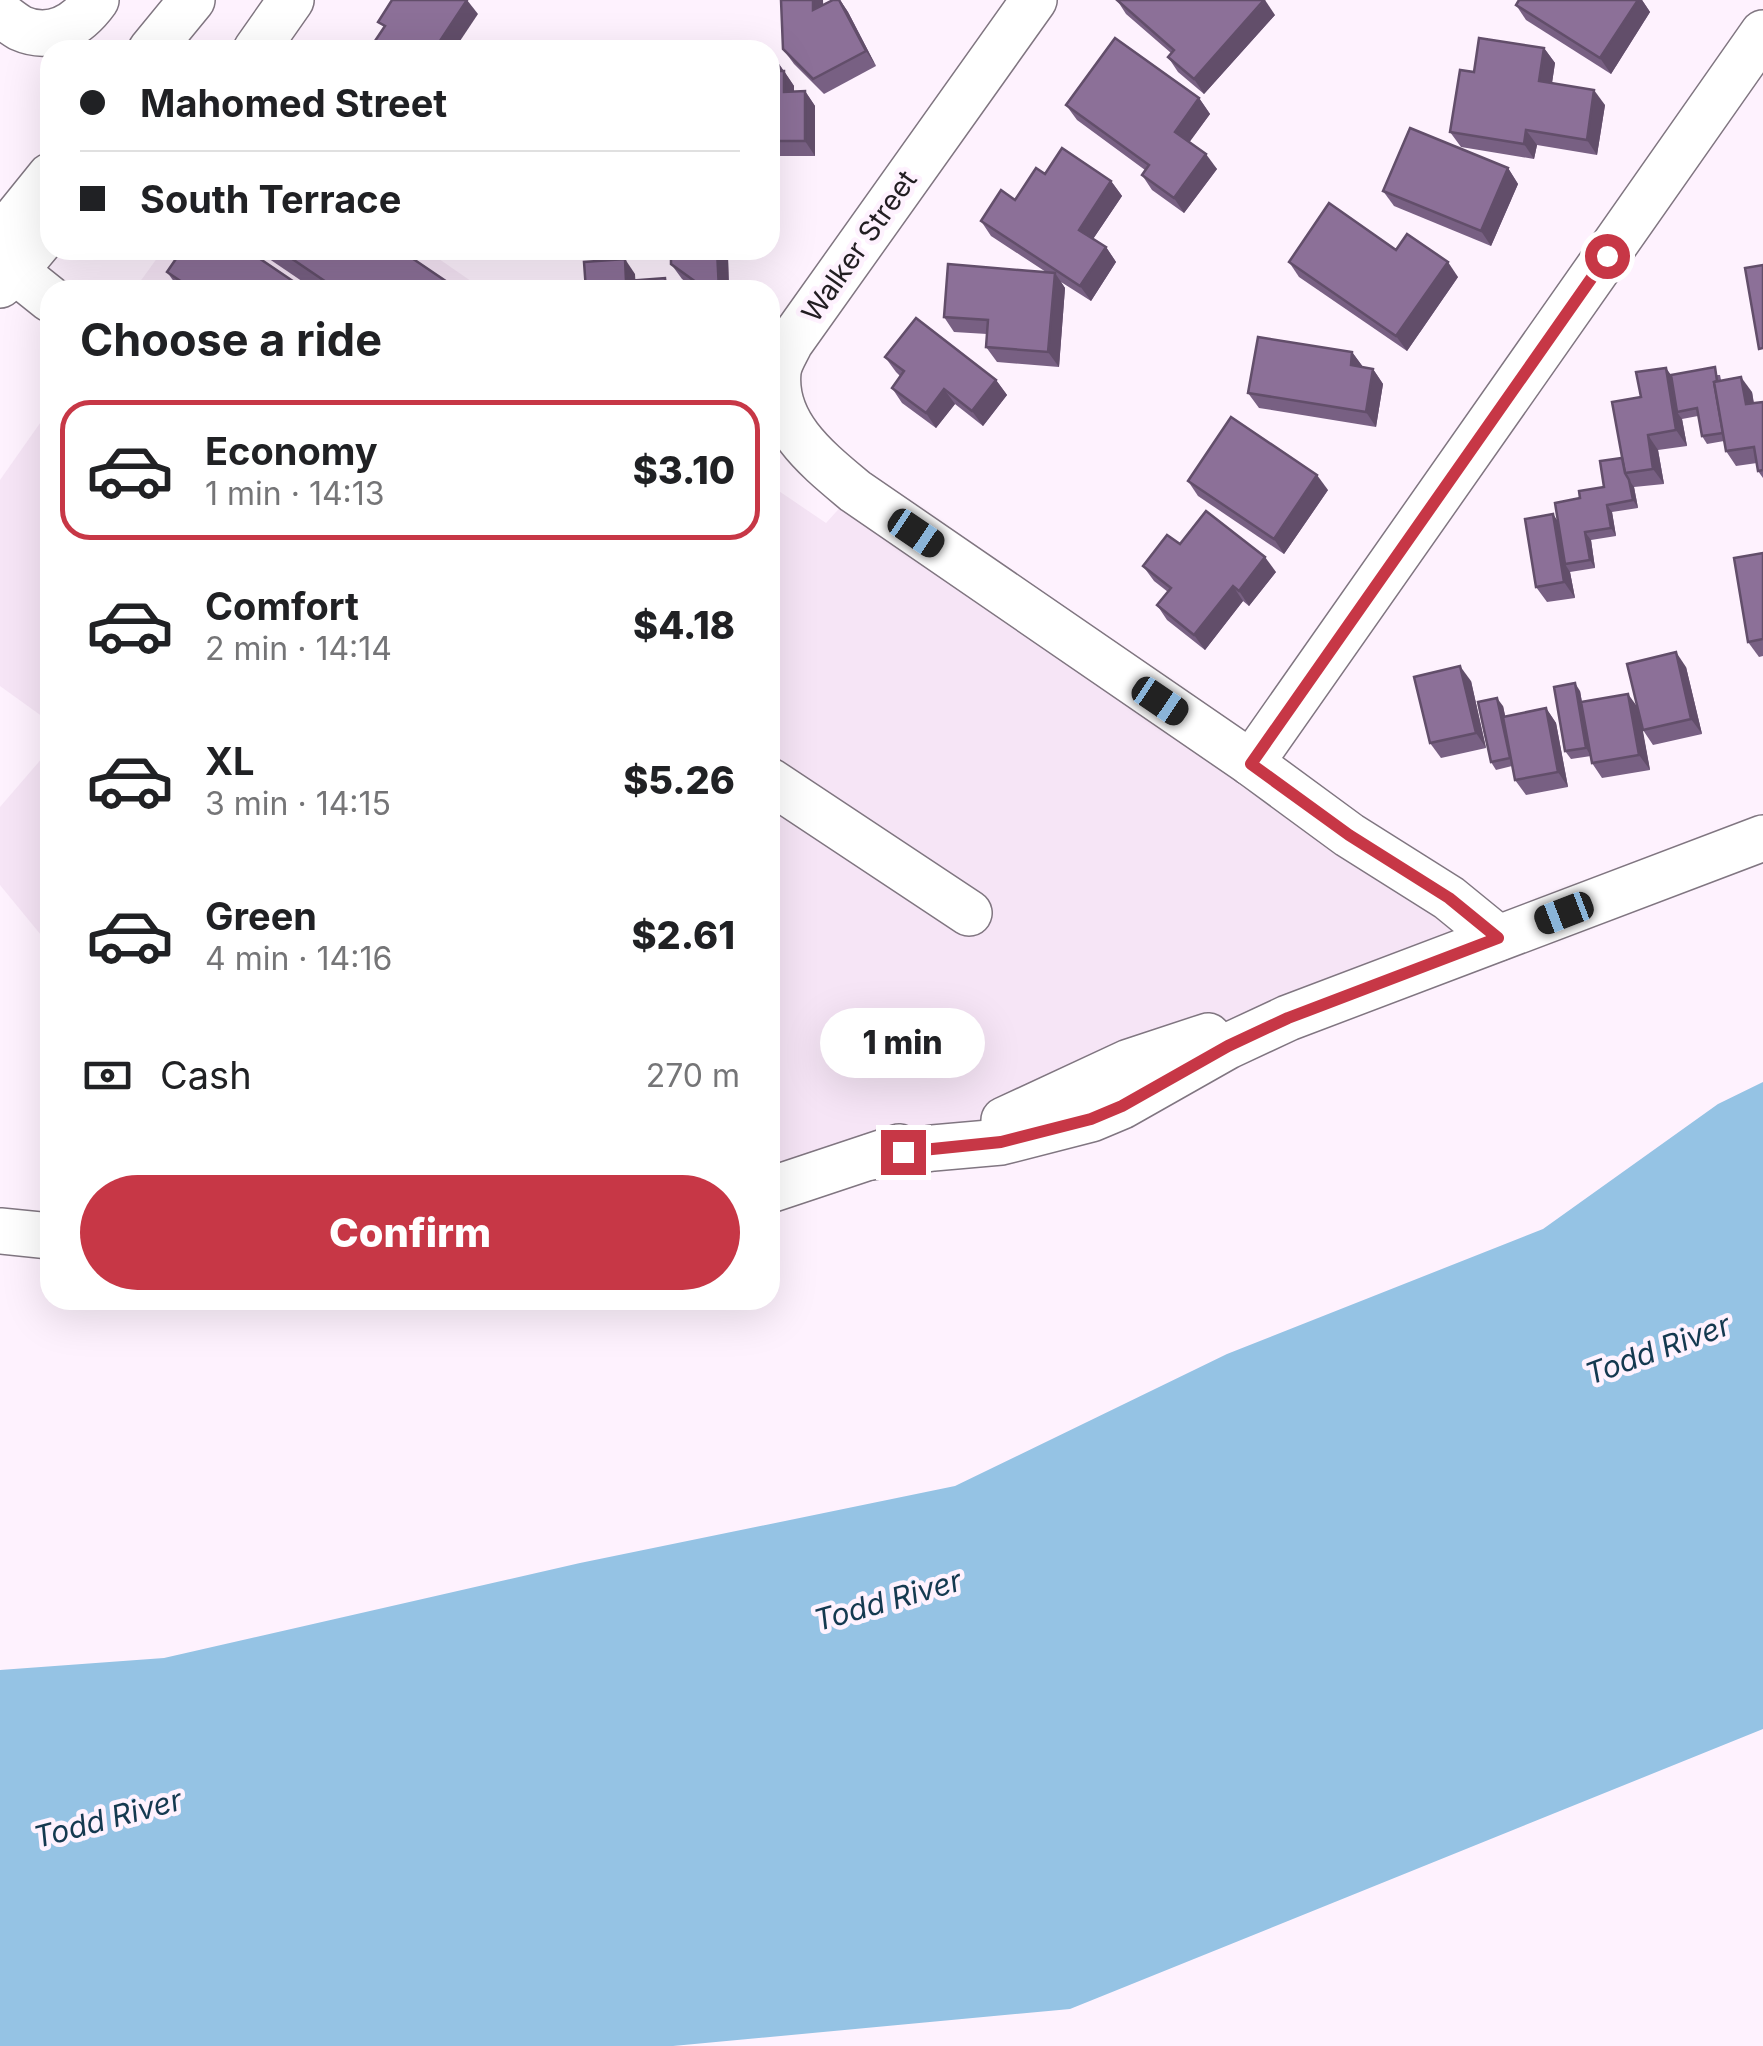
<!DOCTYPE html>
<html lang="en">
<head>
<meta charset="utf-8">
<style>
  body { margin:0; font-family:Inter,sans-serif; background:#f6f6f6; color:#202124; height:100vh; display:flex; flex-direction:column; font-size:38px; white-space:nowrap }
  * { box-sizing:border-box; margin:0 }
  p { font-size:32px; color:#757577 }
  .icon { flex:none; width:55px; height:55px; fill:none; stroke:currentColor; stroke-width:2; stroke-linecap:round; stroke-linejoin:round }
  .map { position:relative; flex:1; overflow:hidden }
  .side { position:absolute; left:40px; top:280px; width:740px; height:1030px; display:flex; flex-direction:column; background:#fff; border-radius:30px; box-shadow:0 10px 40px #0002 }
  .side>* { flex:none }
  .banner { position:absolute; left:40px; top:40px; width:740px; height:220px; border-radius:30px; box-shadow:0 10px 40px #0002; display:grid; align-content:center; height:220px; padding:0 40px; background:#fff }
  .end { position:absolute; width:45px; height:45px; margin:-22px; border:12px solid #c73746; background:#fff; box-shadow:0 0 0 5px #fff }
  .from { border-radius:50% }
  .bubble { position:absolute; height:70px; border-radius:35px; background:#fff; box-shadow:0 10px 40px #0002; font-size:32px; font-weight:800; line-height:70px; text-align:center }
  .car { position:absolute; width:30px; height:60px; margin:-30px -15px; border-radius:12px; box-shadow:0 0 8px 2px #0007; background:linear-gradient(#222 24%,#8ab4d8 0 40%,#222 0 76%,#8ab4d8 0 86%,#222 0) }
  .banner b { display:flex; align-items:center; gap:35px; height:95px; font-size:38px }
  .banner b+b { border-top:2px solid #e0e0e0 }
  .banner i { width:25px; height:25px; background:#202124 }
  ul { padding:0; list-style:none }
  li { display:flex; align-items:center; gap:30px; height:140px; margin:0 20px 15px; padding:0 20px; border:5px solid transparent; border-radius:30px }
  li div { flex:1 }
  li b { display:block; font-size:38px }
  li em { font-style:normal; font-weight:800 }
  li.on { border-color:#c73746 }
  li>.icon { width:90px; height:90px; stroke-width:1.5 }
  h2 { padding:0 40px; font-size:45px; line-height:120px }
  .pay { display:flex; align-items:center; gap:25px; height:110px; padding:0 40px; font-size:38px }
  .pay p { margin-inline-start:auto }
  .primary-button { display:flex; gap:20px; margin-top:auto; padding:20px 40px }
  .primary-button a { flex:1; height:115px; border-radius:60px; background:#c73746; color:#fff; font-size:40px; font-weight:800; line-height:115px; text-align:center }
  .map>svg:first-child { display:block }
</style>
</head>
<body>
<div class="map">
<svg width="1763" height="2046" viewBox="0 0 1763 2046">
  <rect width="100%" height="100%" fill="#fef2fe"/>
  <g fill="#f6e5f6">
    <path d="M163,250H426L484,290H134Z"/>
    <path d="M50,409V722L0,686V480Z"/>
    <path d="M770,485L826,523L855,491L1486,943L1228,1046L770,1190Z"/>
    <path d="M50,749V946L0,885V807Z"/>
  </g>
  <path fill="#95c3e4" d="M1763,1082V1729L1070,2009L673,2046H0V1670L164,1658L580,1563L955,1486L1227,1354L1543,1229L1718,1104Z"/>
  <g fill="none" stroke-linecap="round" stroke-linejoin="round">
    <defs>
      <g id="minor">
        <path d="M1034,0L790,343C786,352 779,362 778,372C773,425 818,460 855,491L1251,763L1349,835L1449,898L1498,938"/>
        <path d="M0,14C6,18 13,24 20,28C51,42 78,25 96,0"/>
        <path d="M151,50L192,0"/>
        <path d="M256,50L291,0"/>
        <path d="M0,238L50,176"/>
        <path d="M0,259L50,299"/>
        <path d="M0,285L15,271L50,229"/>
        <path d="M1251,763L1763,33"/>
        <path d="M770,781L969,913"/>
        <path d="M1004,1120L1129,1062L1208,1036"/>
        <path d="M871,1157L933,1148L1001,1142L1091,1119L1122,1106L1228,1046L1288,1018L1763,838"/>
        <path d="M770,1190L899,1147"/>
        <path d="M0,1231L50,1236"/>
      </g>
    </defs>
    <use href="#minor" stroke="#807681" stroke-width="48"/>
    <use href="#minor" stroke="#fff" stroke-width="45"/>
  </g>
  <g fill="#786083">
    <path d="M840,0L848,12L876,66L824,94L794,64L783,49L823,5Z"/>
    <path d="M1117,0L1275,15L1204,94L1178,72L1168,57L1171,53L1126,14Z"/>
    <path d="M1519,0H1642L1650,12L1611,74L1526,20L1516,5Z"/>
    <path d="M1544,48L1555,63L1552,83L1605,105L1597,155L1537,145L1534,159L1461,147L1450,132L1474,72Z"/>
    <path d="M770,55H773L794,86V91H805L815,106V156H770Z"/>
    <path d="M1199,98L1210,114L1189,142L1217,169L1184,213L1152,190L1142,175L1145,170L1077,120L1066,105Z"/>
    <path d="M1508,168L1518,184L1491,246L1394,206L1383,191Z"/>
    <path d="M1045,174L1111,181L1122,196L1093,239L1106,247L1116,262L1091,301L1061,282L1065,288L1059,367L997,362L986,347L987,334L954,332L944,317L1046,272L991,236L981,221L1015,200Z"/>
    <path d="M256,250H400L459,290H315Z"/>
    <path d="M661,250H758V257H728L729,290H697L682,279L671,264V257H666Z"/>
    <path d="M1396,250L1458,277L1407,351L1299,277L1289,262Z"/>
    <path d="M253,254L306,290H180L167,272Z"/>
    <path d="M1352,352L1363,367L1373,369L1383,384L1376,427L1259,408L1248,393Z"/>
    <path d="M885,357L996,380L1007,395L983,426L955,404L936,428L902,403L892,388L900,376L896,372Z"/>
    <path d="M1666,368L1671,375H1720L1721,380L1752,392L1754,403L1763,402V478L1758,471L1757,463L1736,466L1726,451L1724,441L1707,444L1702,436L1698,416L1682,419L1687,446L1658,450L1664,484L1634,487L1638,508L1612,512L1616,536L1591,540L1595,568L1570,572L1575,598L1547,602L1536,587L1553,514L1558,522L1580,498L1604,487L1622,458L1641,397Z"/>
    <path d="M1188,481L1328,490L1284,554L1198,496Z"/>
    <path d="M1180,544L1276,572L1249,606L1243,601L1205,650L1167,620L1157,605L1168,592L1154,581L1143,566Z"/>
    <path d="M1763,553V656L1759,657L1748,642Z"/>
    <path d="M1686,667L1702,734L1653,745L1643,730L1641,723L1650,770L1602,778L1592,763L1591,756L1571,759L1565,751L1580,691L1582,702L1628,694L1637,708Z"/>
    <path d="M1471,681L1486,748L1441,758L1430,743Z"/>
    <path d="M1503,706L1505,716L1546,708L1556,723L1568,787L1526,795L1515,780L1512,766L1496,770L1491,762Z"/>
  </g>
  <g fill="#624e6a">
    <path d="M467,0L478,14L454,50H434Z"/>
    <path d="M813,0H823L824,25L813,10Z"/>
    <path d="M840,0L848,12L876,66L866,51Z"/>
    <path d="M1265,0L1275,15L1204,94L1194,79Z"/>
    <path d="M1638,0H1642L1650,12L1611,74L1600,58Z"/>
    <path d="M1544,48L1555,63L1550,96L1539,81Z"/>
    <path d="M773,55L783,70L773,71Z"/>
    <path d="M784,71L794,86V107L784,92Z"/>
    <path d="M1594,90L1605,105L1597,155L1587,140Z"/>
    <path d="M805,91L815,106V156L805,141Z"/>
    <path d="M1199,98L1210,114L1186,147L1175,132Z"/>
    <path d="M1526,130L1537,145L1534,159L1524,144Z"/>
    <path d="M1206,154L1217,169L1184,213L1174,198Z"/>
    <path d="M1508,168L1518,184L1491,246L1481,231Z"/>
    <path d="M1111,181L1122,196L1089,245L1079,230Z"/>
    <path d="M1106,247L1116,262L1091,301L1080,286Z"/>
    <path d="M717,250H723L728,257L729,290H719Z"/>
    <path d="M625,259L635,274L636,290L626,281Z"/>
    <path d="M1448,262L1458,277L1407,351L1396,336Z"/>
    <path d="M1055,273L1065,288L1059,367L1048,352Z"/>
    <path d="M665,278L673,290H666Z"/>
    <path d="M1352,352L1363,367L1351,365Z"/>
    <path d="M1666,368L1676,383L1677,412L1682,419L1687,446L1676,430Z"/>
    <path d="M1373,369L1383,384L1376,427L1366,412Z"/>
    <path d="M1741,377L1752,392L1756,420L1746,404Z"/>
    <path d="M996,380L1007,395L983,426L972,411Z"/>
    <path d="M944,389L955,404L936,428L926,413Z"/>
    <path d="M1648,435L1658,450L1664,484L1653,469Z"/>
    <path d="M1317,475L1328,490L1284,554L1274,539Z"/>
    <path d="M1629,480L1634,487L1638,508L1633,500Z"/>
    <path d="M1607,505L1612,512L1616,536L1611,528Z"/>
    <path d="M1553,514L1563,529L1565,564L1570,572L1575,598L1564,582Z"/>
    <path d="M1585,532L1591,540L1595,568L1590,560Z"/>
    <path d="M1265,557L1276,572L1249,606L1239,591Z"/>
    <path d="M1233,586L1243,601L1205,650L1194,635Z"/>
    <path d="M1676,652L1686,667L1702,734L1691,719Z"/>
    <path d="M1460,666L1471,681L1486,748L1476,733Z"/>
    <path d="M1575,683L1580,691L1591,756L1586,748Z"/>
    <path d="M1628,694L1639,709L1650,770L1639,755Z"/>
    <path d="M1497,698L1503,706L1516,765L1510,758Z"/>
    <path d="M1546,708L1556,723L1568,787L1558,772Z"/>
  </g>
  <g fill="#8c7098" stroke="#624e6a" stroke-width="2.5">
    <path d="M392,0H467L434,50H382L373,44L385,26L378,22Z"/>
    <path d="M781,0H813V10L833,0H839L866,51L813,79L783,49Z"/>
    <path d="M1117,0H1264L1194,79L1168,57L1174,50Z"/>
    <path d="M1519,0H1638L1600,58L1516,5Z"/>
    <path d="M1115,38L1199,98L1175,132L1206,154L1174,198L1142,175L1149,165L1066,105Z"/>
    <path d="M1479,38L1544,48L1539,81L1594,90L1587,140L1526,130L1524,144L1450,132L1460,70L1474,72Z"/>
    <path d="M770,55H773V71H784V92L805,91V141H770Z"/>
    <path d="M1410,128L1508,168L1481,231L1383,191Z"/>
    <path d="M1062,148L1111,181L1079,230L1106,247L1080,286L981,221L1001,190L1015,200L1036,168L1045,174Z"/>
    <path d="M1329,203L1396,250L1407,234L1448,262L1396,336L1289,262Z"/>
    <path d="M182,250H247L306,290H194L167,272Z"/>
    <path d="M279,250H400L459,290H338Z"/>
    <path d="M671,250H717L719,290H707L671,264Z"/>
    <path d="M625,259L626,281L665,278L666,290H586L584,262Z"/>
    <path d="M948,264L1055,273L1048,352L986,347L988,320L944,317Z"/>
    <path d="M1763,265V348L1759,349L1745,268Z"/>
    <path d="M916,318L996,380L972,411L944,389L926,413L892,388L904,371L885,357Z"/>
    <path d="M1258,337L1352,352L1351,365L1373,369L1366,412L1248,393Z"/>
    <path d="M1715,367L1717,381L1714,382L1723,433L1702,436L1697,408L1677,412L1671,375Z"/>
    <path d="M1666,368L1676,430L1648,435L1653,469L1625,473L1612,402L1641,397L1636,372Z"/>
    <path d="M1741,377L1746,404L1763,402V470L1758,471L1754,447L1726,451L1714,382Z"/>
    <path d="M1231,417L1317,475L1274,539L1188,481Z"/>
    <path d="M1622,458L1625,473L1629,480L1633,500L1607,505L1611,528L1585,532L1590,560L1565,564L1555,503L1580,498L1579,491L1604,487L1600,461Z"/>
    <path d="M1206,511L1265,557L1239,591L1233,586L1194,635L1157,605L1171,588L1143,566L1167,535L1180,544Z"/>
    <path d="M1553,514L1564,582L1536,587L1525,519Z"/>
    <path d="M1763,553V639L1748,642L1734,558Z"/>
    <path d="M1676,652L1691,719L1643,730L1627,664Z"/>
    <path d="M1460,666L1476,733L1430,743L1414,677Z"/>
    <path d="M1575,683L1586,748L1565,751L1554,687Z"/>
    <path d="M1628,694L1639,755L1592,763L1581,702Z"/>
    <path d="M1497,698L1510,758L1491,762L1478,702Z"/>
    <path d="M1546,708L1558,772L1515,780L1503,717Z"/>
  </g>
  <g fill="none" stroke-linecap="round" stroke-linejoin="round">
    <path stroke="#c73746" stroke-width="12" d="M903,1152L1001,1142L1091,1119L1122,1106L1228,1046L1288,1018L1498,938L1449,898L1349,835L1251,764L1607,256"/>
  </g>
  <g text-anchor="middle" stroke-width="9" stroke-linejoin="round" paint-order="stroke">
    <g font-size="28" fill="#221e22" stroke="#fef2fe">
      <text transform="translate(859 246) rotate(-55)" y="10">Walker Street</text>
    </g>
    <g font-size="30" font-style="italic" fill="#143950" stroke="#fef2fe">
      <text transform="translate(1658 1350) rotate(-20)" y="10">Todd River</text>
      <text transform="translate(888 1601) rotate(-16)" y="10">Todd River</text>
      <text transform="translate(108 1819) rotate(-15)" y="10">Todd River</text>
    </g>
  </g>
</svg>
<i class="end from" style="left:1607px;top:256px"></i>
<i class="end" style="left:903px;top:1152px"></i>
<div class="bubble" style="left:820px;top:1008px;width:165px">1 min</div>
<i class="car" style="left:916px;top:533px;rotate:124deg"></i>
<i class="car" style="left:1160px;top:701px;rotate:124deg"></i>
<i class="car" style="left:1564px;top:913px;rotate:249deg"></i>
<div class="banner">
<b><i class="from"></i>Mahomed Street</b>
<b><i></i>South Terrace</b>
</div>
<section class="side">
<h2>Choose a ride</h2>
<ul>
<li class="on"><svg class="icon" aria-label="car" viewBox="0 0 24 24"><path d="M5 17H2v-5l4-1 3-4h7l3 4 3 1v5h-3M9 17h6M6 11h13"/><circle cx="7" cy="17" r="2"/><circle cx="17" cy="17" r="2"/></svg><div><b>Economy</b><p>1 min · 14:13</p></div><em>$3.10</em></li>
<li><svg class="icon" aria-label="car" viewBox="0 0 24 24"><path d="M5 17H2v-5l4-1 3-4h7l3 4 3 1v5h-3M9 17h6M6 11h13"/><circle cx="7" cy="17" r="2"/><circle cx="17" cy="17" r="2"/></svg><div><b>Comfort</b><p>2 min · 14:14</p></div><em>$4.18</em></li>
<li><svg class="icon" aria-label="car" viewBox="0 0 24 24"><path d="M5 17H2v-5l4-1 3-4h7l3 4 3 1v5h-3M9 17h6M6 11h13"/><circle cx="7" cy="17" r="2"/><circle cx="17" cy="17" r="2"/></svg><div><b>XL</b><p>3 min · 14:15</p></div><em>$5.26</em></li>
<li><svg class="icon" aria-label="car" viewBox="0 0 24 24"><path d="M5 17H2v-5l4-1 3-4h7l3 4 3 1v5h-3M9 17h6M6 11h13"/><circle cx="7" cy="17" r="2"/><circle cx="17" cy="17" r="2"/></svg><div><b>Green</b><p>4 min · 14:16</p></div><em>$2.61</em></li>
</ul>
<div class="pay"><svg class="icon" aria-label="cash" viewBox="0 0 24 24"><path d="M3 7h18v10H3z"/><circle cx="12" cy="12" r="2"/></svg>Cash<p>270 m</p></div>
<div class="primary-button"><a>Confirm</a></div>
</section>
</div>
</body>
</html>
